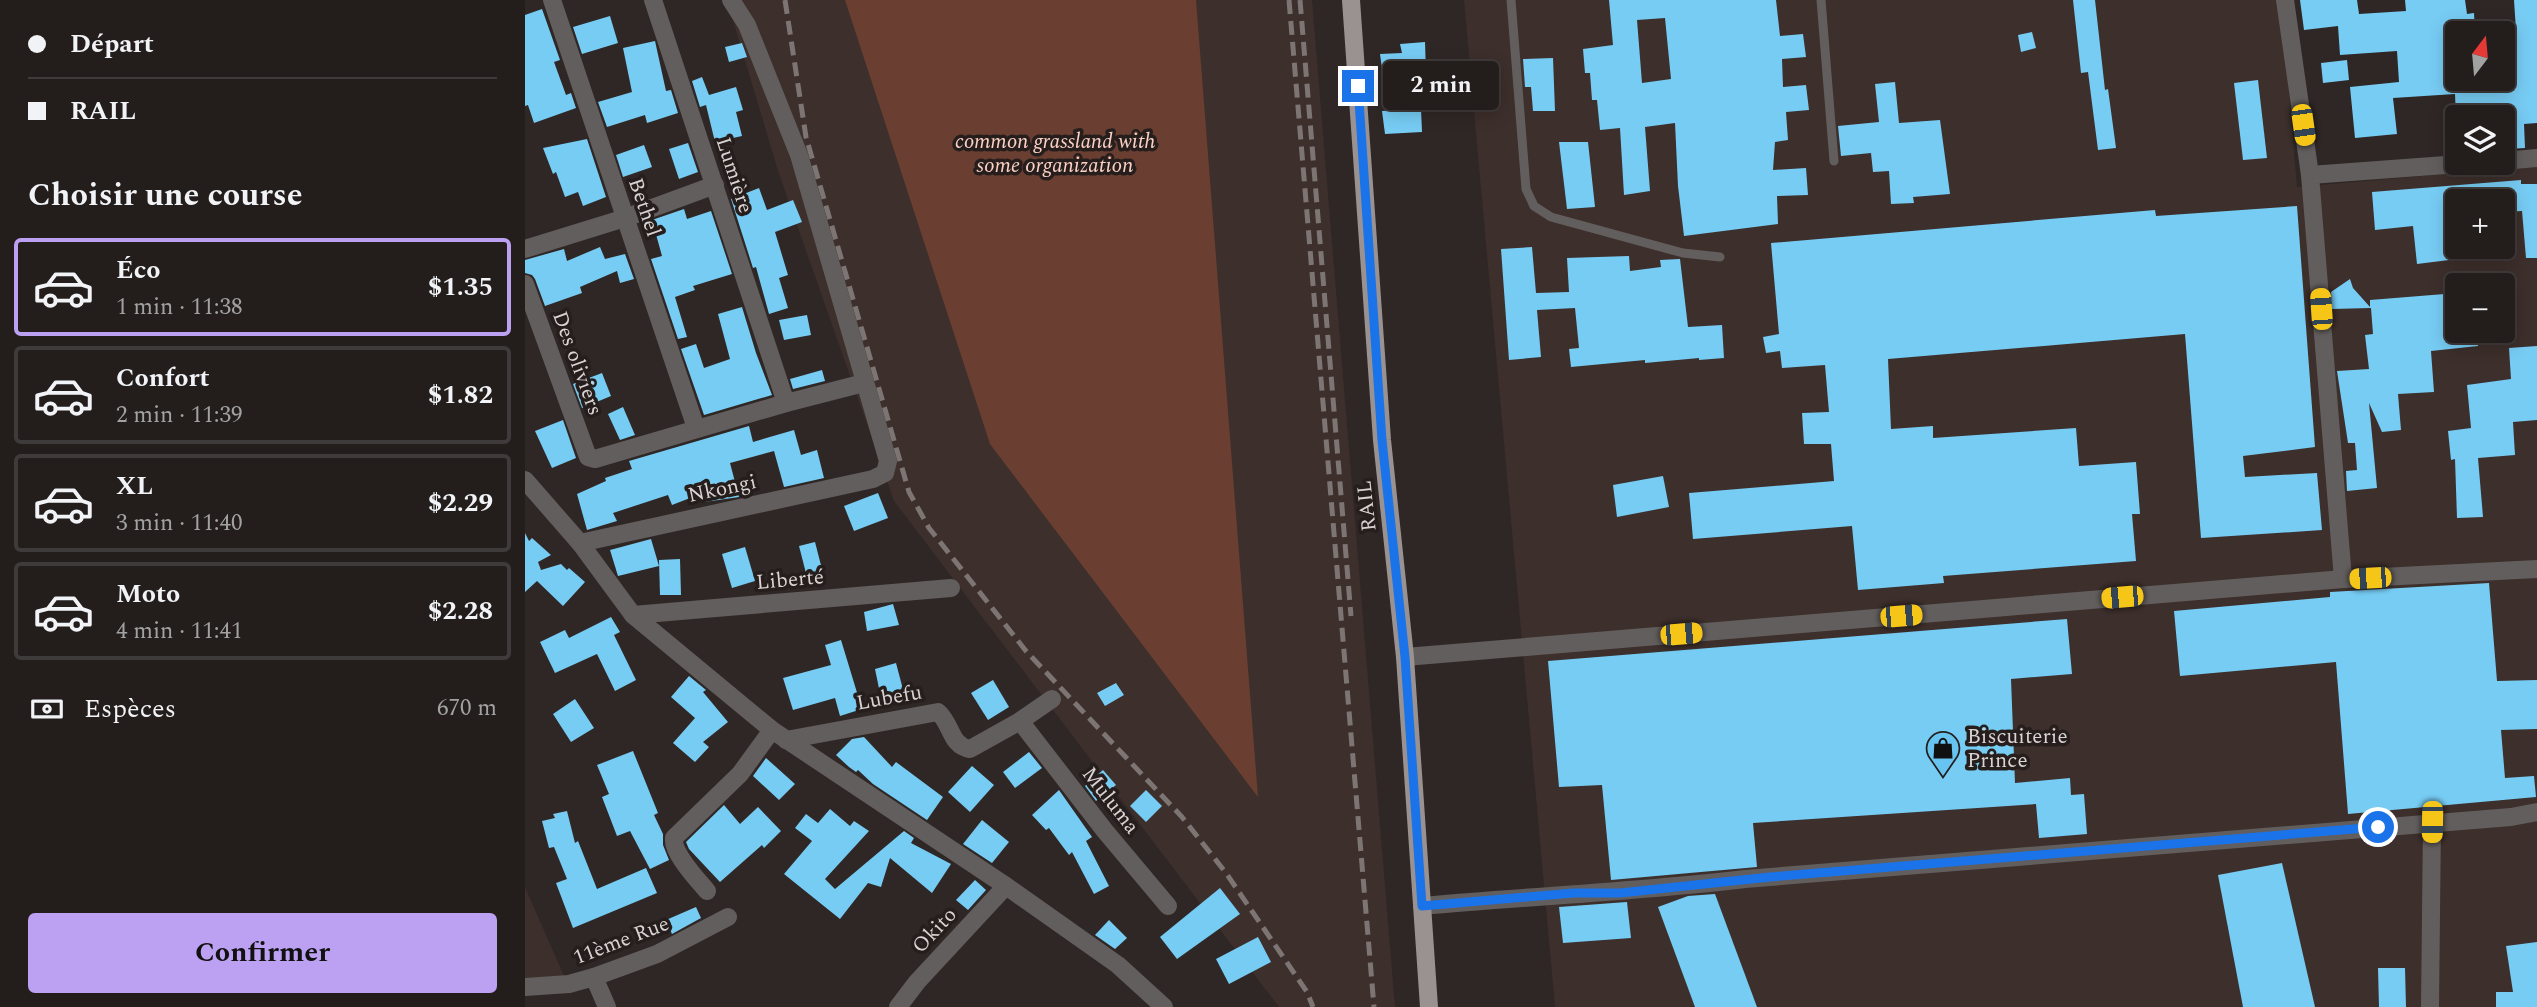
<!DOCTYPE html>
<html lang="fr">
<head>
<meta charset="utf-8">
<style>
  body { margin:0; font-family:Spectral,serif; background:#2b2625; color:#f1f3f6; height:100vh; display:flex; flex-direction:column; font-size:26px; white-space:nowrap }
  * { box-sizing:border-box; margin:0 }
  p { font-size:23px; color:#a3a2a3 }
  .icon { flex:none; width:38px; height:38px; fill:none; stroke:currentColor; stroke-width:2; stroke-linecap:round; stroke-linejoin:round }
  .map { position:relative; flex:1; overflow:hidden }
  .sheet { display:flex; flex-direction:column; background:#231d1c; width:525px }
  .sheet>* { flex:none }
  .banner { display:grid; align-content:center; height:154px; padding:0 28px; background:#231d1c }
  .needle { width:46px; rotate:16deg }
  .controls { position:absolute; left:1920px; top:21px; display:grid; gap:14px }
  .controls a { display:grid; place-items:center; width:70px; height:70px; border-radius:7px; background:#231d1c; box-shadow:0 4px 18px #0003,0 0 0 2px #403b3b; font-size:35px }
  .end { position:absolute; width:32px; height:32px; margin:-16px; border:9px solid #1a73e8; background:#fff; box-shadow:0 0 0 4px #fff }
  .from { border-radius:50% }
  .bubble { position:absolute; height:49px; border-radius:7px; background:#231d1c; box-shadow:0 4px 18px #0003,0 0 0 2px #403b3b; font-size:23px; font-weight:700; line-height:49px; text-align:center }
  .car { position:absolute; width:21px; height:42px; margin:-21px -10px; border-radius:9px; box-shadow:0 0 5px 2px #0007; background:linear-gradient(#f5c518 24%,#345 0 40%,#f5c518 0 76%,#345 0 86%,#f5c518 0) }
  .banner b { display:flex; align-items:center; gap:24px; height:66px; font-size:26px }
  .banner b+b { border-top:2px solid #403b3b }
  .banner i { width:18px; height:18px; background:#f1f3f6 }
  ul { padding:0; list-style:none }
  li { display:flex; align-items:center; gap:21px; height:98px; margin:0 14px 10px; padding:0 14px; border:4px solid #403b3b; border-radius:7px }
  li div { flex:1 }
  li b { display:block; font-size:26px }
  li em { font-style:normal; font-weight:700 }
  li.current { border-color:#bca0f2 }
  li>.icon { width:63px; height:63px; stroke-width:1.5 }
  h2 { padding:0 28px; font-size:32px; line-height:84px }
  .pay { display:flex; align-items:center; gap:18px; height:77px; padding:0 28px; font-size:26px }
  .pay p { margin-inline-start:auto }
  .cta { display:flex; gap:14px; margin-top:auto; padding:14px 28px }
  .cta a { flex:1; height:80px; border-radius:7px; background:#bca0f2; color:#111; font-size:28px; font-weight:700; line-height:80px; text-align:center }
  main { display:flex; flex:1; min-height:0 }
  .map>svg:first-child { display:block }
</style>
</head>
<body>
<main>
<section class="sheet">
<div class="banner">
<b><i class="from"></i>Départ</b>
<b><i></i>RAIL</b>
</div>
<h2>Choisir une course</h2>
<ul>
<li class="current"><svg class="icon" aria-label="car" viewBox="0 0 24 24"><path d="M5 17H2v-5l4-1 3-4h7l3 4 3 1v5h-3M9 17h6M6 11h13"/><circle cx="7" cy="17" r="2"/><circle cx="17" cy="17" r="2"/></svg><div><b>Éco</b><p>1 min · 11:38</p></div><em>$1.35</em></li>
<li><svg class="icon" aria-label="car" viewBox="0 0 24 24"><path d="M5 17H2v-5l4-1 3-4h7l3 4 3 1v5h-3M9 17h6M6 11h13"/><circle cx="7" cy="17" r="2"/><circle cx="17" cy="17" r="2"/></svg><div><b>Confort</b><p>2 min · 11:39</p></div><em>$1.82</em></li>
<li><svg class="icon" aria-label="car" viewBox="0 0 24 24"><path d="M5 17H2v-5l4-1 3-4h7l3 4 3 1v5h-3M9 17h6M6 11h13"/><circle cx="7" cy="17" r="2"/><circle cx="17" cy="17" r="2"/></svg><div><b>XL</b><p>3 min · 11:40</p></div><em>$2.29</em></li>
<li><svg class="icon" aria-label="car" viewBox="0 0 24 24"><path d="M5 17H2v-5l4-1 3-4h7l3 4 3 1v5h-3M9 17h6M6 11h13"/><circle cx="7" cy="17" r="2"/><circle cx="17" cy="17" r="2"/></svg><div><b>Moto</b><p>4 min · 11:41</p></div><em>$2.28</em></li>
</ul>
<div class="pay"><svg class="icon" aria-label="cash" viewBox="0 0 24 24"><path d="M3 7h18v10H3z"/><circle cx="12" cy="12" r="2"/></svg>Espèces<p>670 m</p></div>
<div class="cta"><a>Confirmer</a></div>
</section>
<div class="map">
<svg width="2012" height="1007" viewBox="0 0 2012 1007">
  <rect width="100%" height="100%" fill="#2f2725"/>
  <g fill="#3d2f2b" fill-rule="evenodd">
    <path d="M202,0H787L870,1007H754L369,501L253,171Z"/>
    <path d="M939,0H1756L1772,187L2012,166V803L2007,810H2012V1007H1030ZM1932,201H1978V247H1932ZM1932,285H1978V331H1932Z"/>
    <path d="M0,887L42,983L0,986Z"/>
  </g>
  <path fill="#6a3f32" d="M320,0H671L733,797L465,444Z"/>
  <g fill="#77ccf4" fill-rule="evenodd">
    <path d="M1084,0H1251L1255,36L1278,34L1281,57L1257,59L1258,87L1281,85L1284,110L1261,112L1263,140L1250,142L1248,170L1281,168L1283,195L1252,196L1253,224L1159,236L1153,186L1150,123L1120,127L1125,191L1099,195L1095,128L1075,130L1072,100H1067L1065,73H1060L1058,49L1088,45ZM1140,18L1146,79L1117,83L1112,20Z"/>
    <path d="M1548,0H1570L1580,90L1583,89L1591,148L1573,150L1563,72L1556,73Z"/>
    <path d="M1775,0H1832L1834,14L1881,11L1880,0H1940L1942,14L1949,13L1950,33H1932V79H1982L1978,31H1991L1989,0H2012V123L1999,124L2000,148L1983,149L1981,117H1931L1930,94L1868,98L1872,134L1830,138L1825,87L1874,82L1872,51L1815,55L1813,26L1779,30Z"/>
    <path d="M17,9L35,60L29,62L41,95L46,93L51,108L9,123L3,105L0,106V15Z"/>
    <path d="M85,16L93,43L57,54L48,27Z"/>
    <path d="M1507,32L1511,48L1496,52L1493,35Z"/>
    <path d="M130,41L141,91L146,90L153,113L122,123L120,115L82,127L73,102L107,92L98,48Z"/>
    <path d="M900,42L901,73L858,76L855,54L877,53L875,44Z"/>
    <path d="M217,43L222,57L204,62L200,47Z"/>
    <path d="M1028,58L1030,111H1008L1006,87H1000L998,59Z"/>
    <path d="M1822,60L1824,80L1798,83L1796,63Z"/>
    <path d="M177,77L184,95L211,87L218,110L211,112L217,136L190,142L181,105L175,107L167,81Z"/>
    <path d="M1733,80L1742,158L1718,160L1709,83Z"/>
    <path d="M1370,82L1374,123L1415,120L1425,194L1388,197L1389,203L1366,204L1364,171L1348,172L1346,153L1316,156L1313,126L1354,122L1350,84Z"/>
    <path d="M896,109L897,132L860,134L857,111Z"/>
    <path d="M62,139L81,197L58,206L53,192L40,197L31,172L28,174L18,148Z"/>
    <path d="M1034,142H1063L1070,207L1042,209Z"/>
    <path d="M163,143L173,172L154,179L144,149Z"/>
    <path d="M119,145L127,167L98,177L91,155Z"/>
    <path d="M1996,180V184H2012V258H2001L1997,211L1978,212V201H1932V259L1892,264L1888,226L1850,230L1847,192Z"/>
    <path d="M234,188L242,210L268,200L277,222L250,232L263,275L254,278L263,308L244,314L231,267L228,268L206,199Z"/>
    <path d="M1772,206L1790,447L1718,456L1720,477L1792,473L1797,530L1676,538L1660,334L1363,359L1366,429L1408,426V438L1551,428L1554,466L1611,462L1615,514H1607L1611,561L1418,576L1419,583L1333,590L1327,526L1168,539L1164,493L1309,481L1306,444H1279L1277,413L1304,412L1300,365L1257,368L1255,351L1241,353L1238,337L1254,334L1246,243L1630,210L1631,216Z"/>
    <path d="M159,209L162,219L186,211L207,274L168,286L170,290L150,297L162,337L153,339L126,259L137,256L127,220Z"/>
    <path d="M75,247L80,259L100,254L109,279L95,283L92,271L55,287L57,293L20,306L10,279L7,275L0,273V260L39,249L42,261Z"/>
    <path d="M1007,247L1011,293L1044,292L1042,258L1104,256L1105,271L1136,267L1135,260L1155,259L1163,327L1197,325L1199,358L1174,360V358L1120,363V360L1046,367L1044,349L1054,348L1050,308L1012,310L1016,357L984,360L976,249Z"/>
    <path d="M1825,279L1828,288L1845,307V300L1932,293V331H1951L1953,346L1906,351L1909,392L1873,394L1876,430L1857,432L1844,403L1852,488L1822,491L1821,471L1832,470L1830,443H1823L1812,371L1844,369L1840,335L1848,334L1846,308L1807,309L1806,292Z"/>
    <path d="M217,307L231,353L247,395L179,415L156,349L171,344L179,368L205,359L193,314Z"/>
    <path d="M282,315L286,335L259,340L254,320Z"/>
    <path d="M2012,346V420L1988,422L1990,455L1953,458L1958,517L1932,518L1930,459L1926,460L1923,431L1946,428L1942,385L1986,379L1984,348Z"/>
    <path d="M297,370L300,381L268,389L265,379Z"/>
    <path d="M77,373L86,396L57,408L48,384Z"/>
    <path d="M98,407L110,435L95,440L83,414Z"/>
    <path d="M38,420L51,458L27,468L10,431Z"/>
    <path d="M224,426L228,442L269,430L276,455L292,450L299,478L259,487L249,451L205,463L214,497L179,502L178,493L147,505L143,495L88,513L92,521L62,530L52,494L81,481L80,478L107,469L104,461Z"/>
    <path d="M1138,476L1144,507L1092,517L1088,485Z"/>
    <path d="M353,493L363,518L329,531L319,506Z"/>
    <path d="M0,533L4,541L7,538L26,555L13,562L16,570L36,564L42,570L44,568L60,582L38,606L12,581L0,592Z"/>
    <path d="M126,539L134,566L93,576L85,550Z"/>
    <path d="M290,542L299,577L283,581L274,546Z"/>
    <path d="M220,547L230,581L207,588L197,554Z"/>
    <path d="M155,559L156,595H135L134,560Z"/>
    <path d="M1964,583L1972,681L2012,680V729L1976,730L1980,778L2009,776L2011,797L1823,814L1811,662L1655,676L1649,611L1805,597V592Z"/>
    <path d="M368,604L374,625L342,631L339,612Z"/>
    <path d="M86,617L95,632L89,635L111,680L90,691L72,654L30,673L15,642L40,630L44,638Z"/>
    <path d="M1542,619L1547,674L1486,679L1490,783L1545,778L1546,795L1559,794L1562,834L1514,838L1511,804L1228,823L1232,867L1086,880L1077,785L1034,787L1023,661Z"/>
    <path d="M316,640L337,709L315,716L310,698L268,710L258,678L306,665L300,645Z"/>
    <path d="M371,663L380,697L357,703L350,669Z"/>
    <path d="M164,676L181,690L178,692L203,722L178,742L184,747L170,762L148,743L170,718L146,697Z"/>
    <path d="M468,680L484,707L463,720L446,693Z"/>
    <path d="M591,683L599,695L580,706L572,693Z"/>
    <path d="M50,699L69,728L46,742L28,714Z"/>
    <path d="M339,737L367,767L371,762L418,797L402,820L348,784L333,770L331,772L324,767L311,755L327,739Z"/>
    <path d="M108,751L133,813L129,815L138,834V845L144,860L125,869L105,831L92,836L77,797L84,794L72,765Z"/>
    <path d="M504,752L517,768L490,788L478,772Z"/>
    <path d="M241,758L270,784L254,800L228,776Z"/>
    <path d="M447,766L469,785L445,812L423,792Z"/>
    <path d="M578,770L591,785L571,801L560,786Z"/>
    <path d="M534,790L567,837L561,841L584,886L569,894L547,852L544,855L524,828L521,830L507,815Z"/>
    <path d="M621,790L637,806L621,822L605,806Z"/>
    <path d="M199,805L215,824L233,807L256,831L239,848L237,845L195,882L164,849L161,842Z"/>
    <path d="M305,809L325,826L329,821L344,831L300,879L310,889L379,831L389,838L386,843L426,864L407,893L365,858L356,887L343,883L315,919L259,874L287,841L270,828L281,814L293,823Z"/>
    <path d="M42,811L50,843L53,841L72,889L121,868L132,893L48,928L31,883L42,879L29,847L24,848L17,821L30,818L28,814Z"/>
    <path d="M457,820L484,842L467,863L438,844Z"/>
    <path d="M1757,863L1790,1007H1718L1693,875Z"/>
    <path d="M450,880L461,890L443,910L431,900Z"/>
    <path d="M695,888L715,914L652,959L635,937Z"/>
    <path d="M1190,894L1232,1007H1170L1133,907L1163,896Z"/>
    <path d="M1102,902L1106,938L1038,943L1034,907Z"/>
    <path d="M171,907L176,918L147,934L141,920Z"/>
    <path d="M584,920L602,938L590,949L570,935Z"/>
    <path d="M733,937L746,962L704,984L691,959Z"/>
    <path d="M2012,942V1007H1971V992H1988L1981,946Z"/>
    <path d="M1853,968H1880L1881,1007H1854Z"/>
  </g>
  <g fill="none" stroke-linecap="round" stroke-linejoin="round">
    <g stroke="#625e5d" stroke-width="9">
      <path d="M986,0L1001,189L1009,206L1026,217L1158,253L1195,257"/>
      <path d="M1296,0L1309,161"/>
    </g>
    <g stroke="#625e5d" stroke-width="18">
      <path d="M27,0L171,428"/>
      <path d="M128,0L261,403L339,383"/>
      <path d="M1760,0L1785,175L1818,579"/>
      <path d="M1978,161L2012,158"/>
      <path d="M1785,175L1948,163"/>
      <path d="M0,249L100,218L190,185"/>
      <path d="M0,284L63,457L70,459L261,403"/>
      <path d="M0,480L55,543L108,615L247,730L481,886L593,965L639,1007"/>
      <path d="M55,543L348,479L360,473L363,461L274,155L222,25L206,0"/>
      <path d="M108,615L426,588"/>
      <path d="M880,657L1818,579L2012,569"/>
      <path d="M495,721L580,831L643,906"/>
      <path d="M261,740L413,712C427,724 425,746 445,749L495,721L527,699"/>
      <path d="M182,891C172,879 147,853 149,838L215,774L247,730"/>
      <path d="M897,906C1005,896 1112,892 1220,879L1986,817L2012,812"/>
      <path d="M69,977L82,1007"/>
      <path d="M0,987L44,984L69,977L132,954L203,917"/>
      <path d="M373,1007L392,982L481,886"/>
      <path d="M1905,1007L1907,822"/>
    </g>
    <path stroke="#9a9290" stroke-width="18" d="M826,0L857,440L880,657L904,1007"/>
    <g stroke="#7c7574" stroke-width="5" stroke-dasharray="14 7" stroke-linecap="butt">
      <path d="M260,0L281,137L384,492L404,528L501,651L657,817L701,873L782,992L788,1007"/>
      <path d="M764,0L849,1007"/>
      <path d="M775,0L826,616"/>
    </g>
  </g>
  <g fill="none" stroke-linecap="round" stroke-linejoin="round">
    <path stroke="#1a73e8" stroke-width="9" d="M833,86L857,440L880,657L897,906L1049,893H1095L1245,877L1853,827"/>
  </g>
  <defs>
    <symbol id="shop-pin" viewBox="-11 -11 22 30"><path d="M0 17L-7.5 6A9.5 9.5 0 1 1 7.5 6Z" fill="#67c4f0" stroke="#251e1c"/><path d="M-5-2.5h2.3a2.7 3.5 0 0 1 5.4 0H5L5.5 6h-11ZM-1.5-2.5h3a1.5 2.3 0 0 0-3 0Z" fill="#111"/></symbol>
  </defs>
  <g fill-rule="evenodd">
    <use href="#shop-pin" x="1399" y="729" width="38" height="52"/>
  </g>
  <g text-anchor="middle" stroke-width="7" stroke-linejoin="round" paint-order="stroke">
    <g font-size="21" font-style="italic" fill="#fdd1c4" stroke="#251e1c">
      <text x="530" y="148">common grassland with<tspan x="530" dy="24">some organization</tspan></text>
    </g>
    <g font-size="21" fill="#d9d4d3" stroke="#251e1c">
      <text transform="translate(210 175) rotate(72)" y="7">Lumière</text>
      <text transform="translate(120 207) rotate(71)" y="7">Bethel</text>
      <text transform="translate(53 363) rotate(70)" y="7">Des oliviers</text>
      <text transform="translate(197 488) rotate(-12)" y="7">Nkongi</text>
      <text transform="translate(841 506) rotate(-96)" y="7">RAIL</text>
      <text transform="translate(265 579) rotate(-5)" y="7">Liberté</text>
      <text transform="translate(364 697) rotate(-10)" y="7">Lubefu</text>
      <text transform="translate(586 800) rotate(52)" y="7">Muluma</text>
      <text transform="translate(409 930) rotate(-47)" y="7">Okito</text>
      <text transform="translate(96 940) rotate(-21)" y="7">11ème Rue</text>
    </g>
    <g font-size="21" fill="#d9d4d3" stroke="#251e1c" text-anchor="start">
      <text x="1442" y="743">Biscuiterie<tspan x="1442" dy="24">Prince</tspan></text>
    </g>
  </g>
</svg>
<div class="controls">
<a><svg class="needle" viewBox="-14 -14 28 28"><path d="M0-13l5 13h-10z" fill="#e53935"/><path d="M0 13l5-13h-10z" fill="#a3a2a3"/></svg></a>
<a><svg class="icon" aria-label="layers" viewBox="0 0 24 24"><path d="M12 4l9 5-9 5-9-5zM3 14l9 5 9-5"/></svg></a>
<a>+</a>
<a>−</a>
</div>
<i class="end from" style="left:1853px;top:827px"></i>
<i class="end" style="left:833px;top:86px"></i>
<div class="bubble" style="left:858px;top:61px;width:116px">2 min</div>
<i class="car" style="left:1778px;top:125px;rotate:172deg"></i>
<i class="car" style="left:1796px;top:309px;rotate:356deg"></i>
<i class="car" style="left:1845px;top:578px;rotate:267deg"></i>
<i class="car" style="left:1597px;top:597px;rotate:265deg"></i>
<i class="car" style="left:1376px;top:616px;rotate:85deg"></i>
<i class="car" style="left:1156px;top:634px;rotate:85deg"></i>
<i class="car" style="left:1907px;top:822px;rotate:181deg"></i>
</div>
</main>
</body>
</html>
